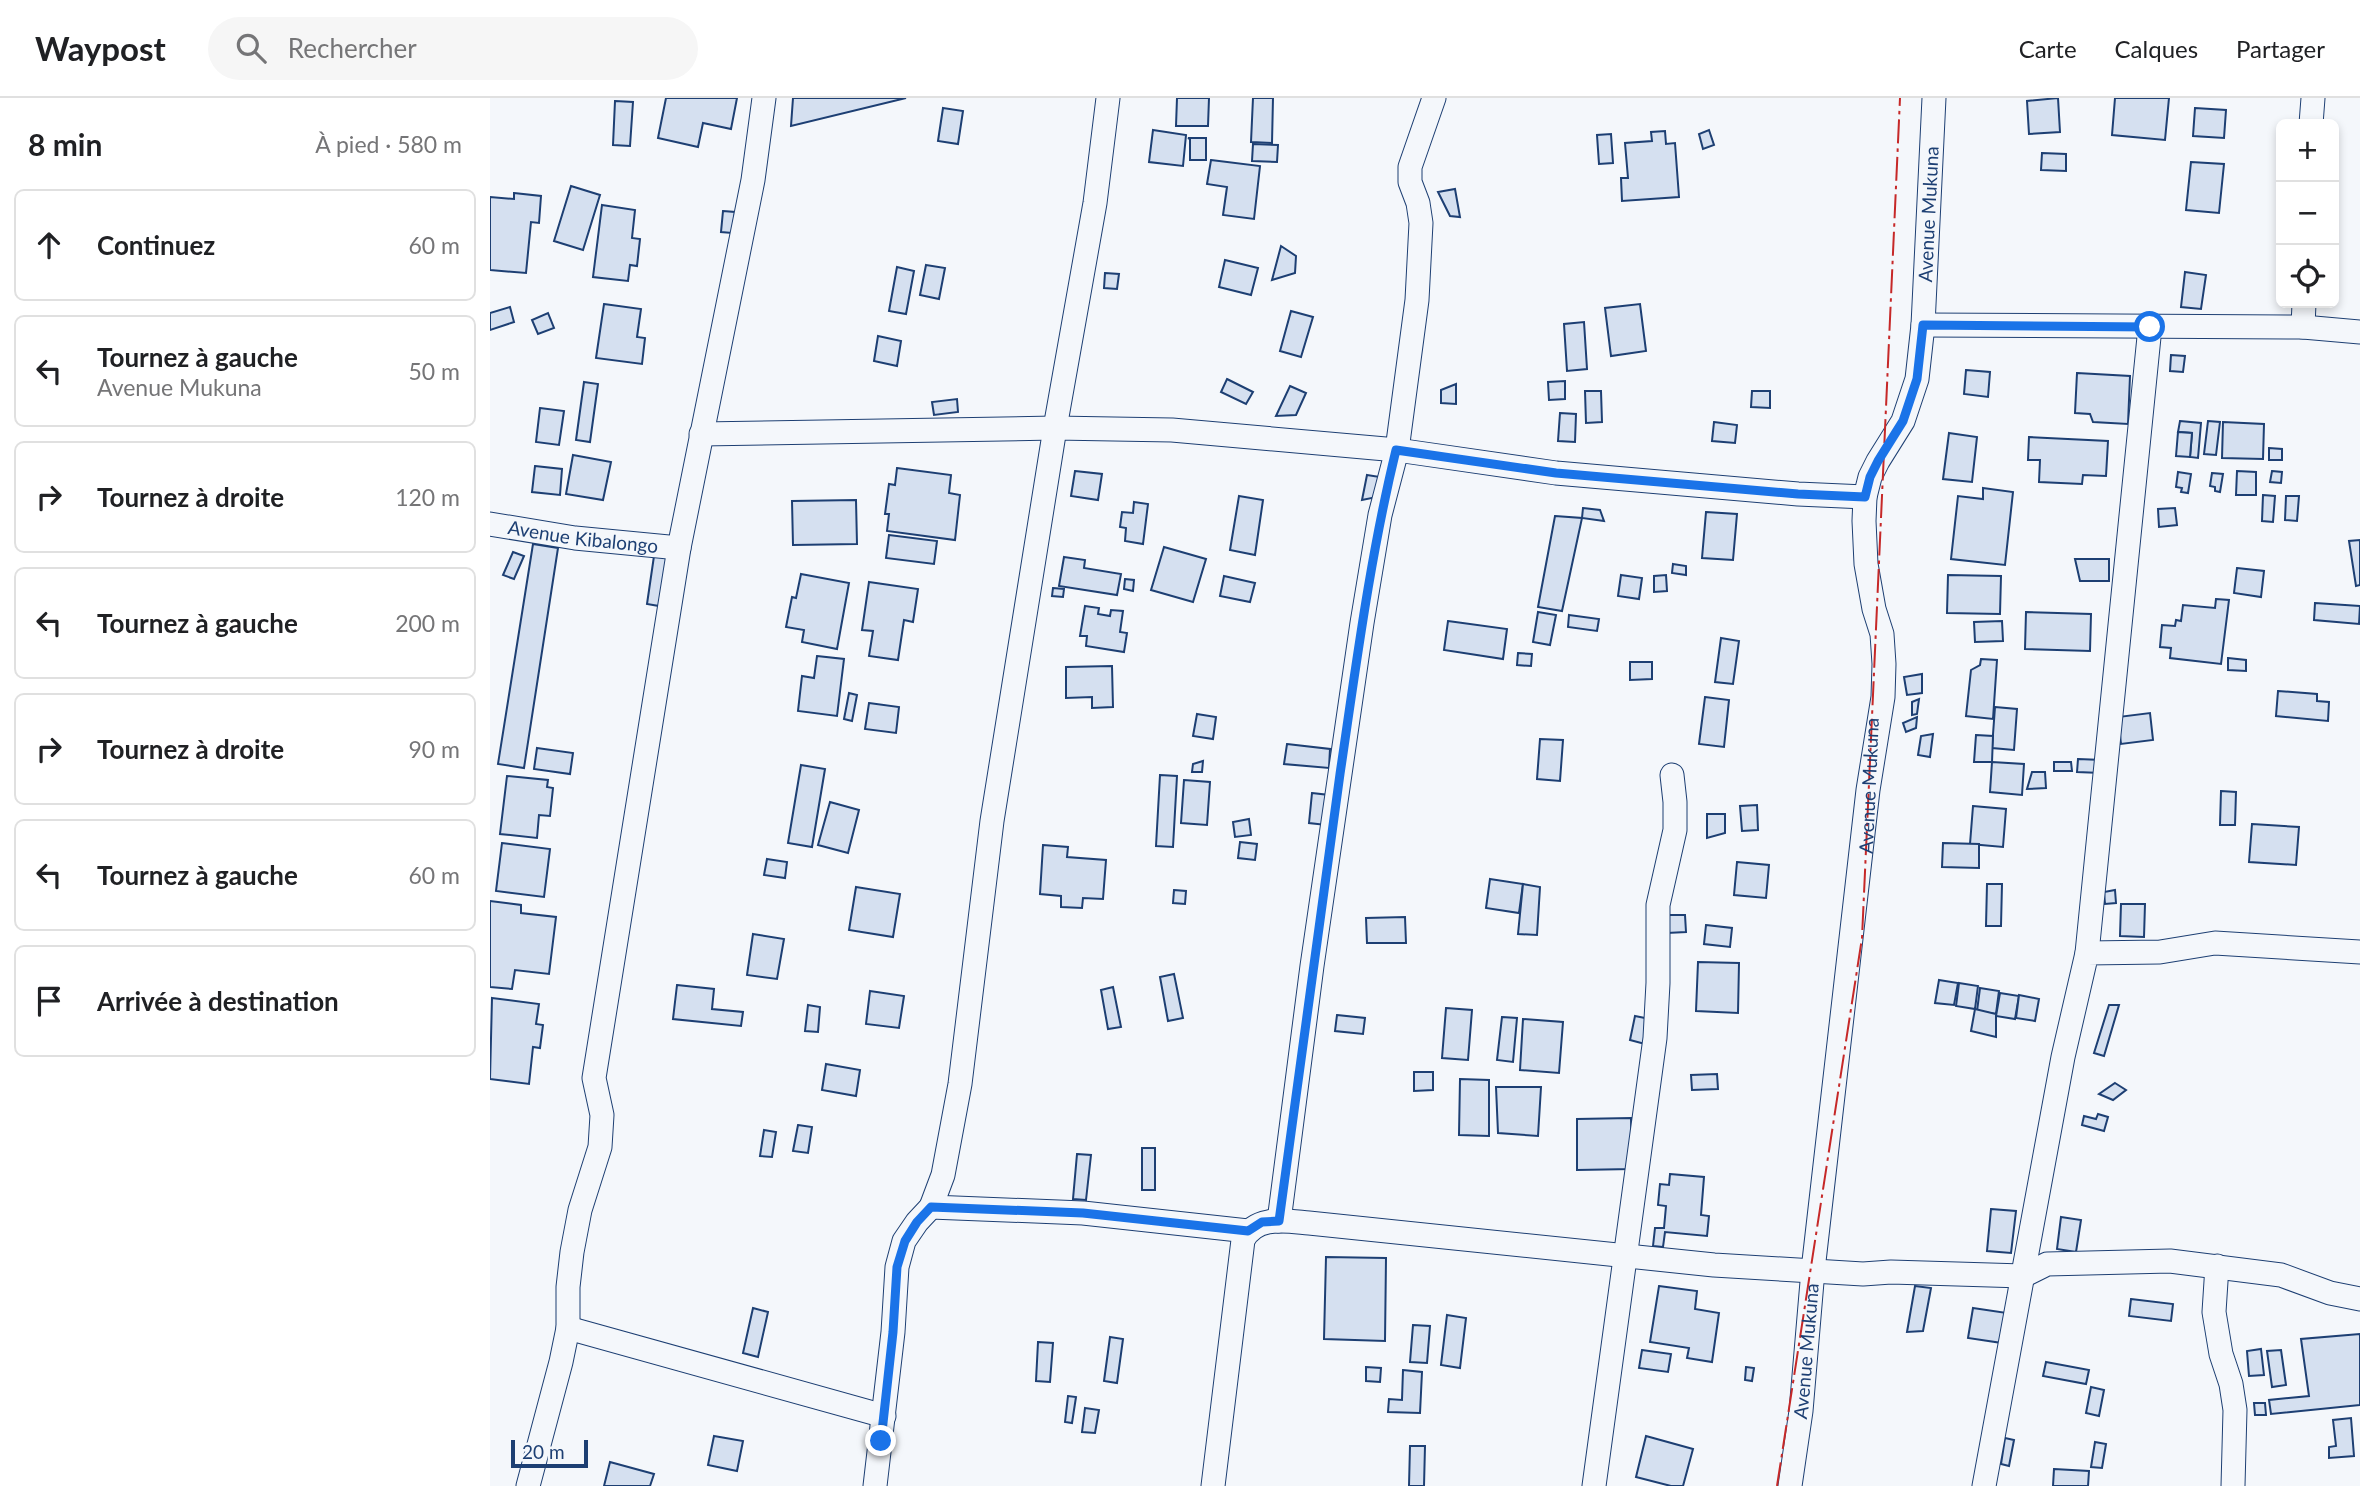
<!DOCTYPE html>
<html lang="fr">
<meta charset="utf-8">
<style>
:root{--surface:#fff;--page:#f6f6f6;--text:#202124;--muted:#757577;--line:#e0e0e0}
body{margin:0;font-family:Lato,sans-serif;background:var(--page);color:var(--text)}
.controls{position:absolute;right:21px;top:21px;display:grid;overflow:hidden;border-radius:10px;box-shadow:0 4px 10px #0003}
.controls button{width:63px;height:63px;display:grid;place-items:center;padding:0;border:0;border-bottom:2px solid var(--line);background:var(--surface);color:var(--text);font:35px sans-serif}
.scale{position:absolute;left:21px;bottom:18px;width:77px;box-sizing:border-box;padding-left:7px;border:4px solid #1d3f73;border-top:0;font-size:19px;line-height:24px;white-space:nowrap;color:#1d3f73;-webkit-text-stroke:5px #f4f7fb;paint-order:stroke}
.stop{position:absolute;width:21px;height:21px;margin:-16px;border:5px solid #1a73e8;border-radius:50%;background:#fff}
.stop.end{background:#1a73e8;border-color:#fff;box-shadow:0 2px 7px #0008}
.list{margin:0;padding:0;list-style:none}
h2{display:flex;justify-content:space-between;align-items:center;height:91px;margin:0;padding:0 28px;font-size:30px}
h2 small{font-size:23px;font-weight:400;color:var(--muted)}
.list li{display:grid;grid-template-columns:46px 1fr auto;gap:21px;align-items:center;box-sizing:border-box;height:112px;margin:0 14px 14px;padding:0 14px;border:2px solid var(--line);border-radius:10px}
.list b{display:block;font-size:26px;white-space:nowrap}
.list p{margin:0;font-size:23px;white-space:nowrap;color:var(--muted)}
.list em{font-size:23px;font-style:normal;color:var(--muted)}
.icon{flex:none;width:38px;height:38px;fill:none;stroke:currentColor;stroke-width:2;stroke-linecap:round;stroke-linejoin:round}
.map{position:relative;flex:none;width:1870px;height:1388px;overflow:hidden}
header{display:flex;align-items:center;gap:42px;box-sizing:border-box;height:98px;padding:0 35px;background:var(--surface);border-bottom:2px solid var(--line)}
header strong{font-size:33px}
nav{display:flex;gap:38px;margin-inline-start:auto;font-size:24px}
.search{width:490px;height:63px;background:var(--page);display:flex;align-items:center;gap:18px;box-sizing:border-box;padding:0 24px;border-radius:38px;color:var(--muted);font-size:26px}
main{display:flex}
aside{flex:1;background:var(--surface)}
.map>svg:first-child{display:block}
</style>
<header>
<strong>Waypost</strong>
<div class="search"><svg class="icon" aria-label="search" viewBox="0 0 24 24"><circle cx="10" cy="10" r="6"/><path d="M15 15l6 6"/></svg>Rechercher</div>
<nav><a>Carte</a><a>Calques</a><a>Partager</a></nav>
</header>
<main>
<aside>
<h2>8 min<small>À pied · 580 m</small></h2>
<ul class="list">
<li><svg class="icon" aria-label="ahead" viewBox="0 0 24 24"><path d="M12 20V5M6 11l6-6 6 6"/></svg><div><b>Continuez</b></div><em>60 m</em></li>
<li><svg class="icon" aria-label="left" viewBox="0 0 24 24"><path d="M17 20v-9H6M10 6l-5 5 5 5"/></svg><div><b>Tournez à gauche</b><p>Avenue Mukuna</p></div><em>50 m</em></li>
<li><svg class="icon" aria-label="right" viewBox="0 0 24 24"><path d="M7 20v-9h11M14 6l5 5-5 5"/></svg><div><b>Tournez à droite</b></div><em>120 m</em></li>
<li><svg class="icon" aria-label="left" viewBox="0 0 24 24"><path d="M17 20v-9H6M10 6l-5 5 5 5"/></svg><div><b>Tournez à gauche</b></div><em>200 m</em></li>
<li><svg class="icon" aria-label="right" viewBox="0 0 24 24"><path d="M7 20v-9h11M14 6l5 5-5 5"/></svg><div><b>Tournez à droite</b></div><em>90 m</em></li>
<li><svg class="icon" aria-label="left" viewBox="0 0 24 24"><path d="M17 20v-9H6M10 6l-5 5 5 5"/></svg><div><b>Tournez à gauche</b></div><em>60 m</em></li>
<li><svg class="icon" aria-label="arrive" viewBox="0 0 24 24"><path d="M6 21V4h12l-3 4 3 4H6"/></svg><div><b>Arrivée à destination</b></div></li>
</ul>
</aside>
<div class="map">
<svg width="1870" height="1388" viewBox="0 0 1870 1388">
<rect width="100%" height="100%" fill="#f4f7fb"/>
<!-- building -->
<g fill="#d5e0f0" stroke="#1d3f73" stroke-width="2">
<polygon points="176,0 247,0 241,31 213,25 208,49 168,40"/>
<polygon points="303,0 416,0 301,28"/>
<polygon points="687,0 719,0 718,28 686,28"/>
<polygon points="763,0 783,0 782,45 761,44"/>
<polygon points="1568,0 1570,34 1539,36 1537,3"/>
<polygon points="1625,0 1679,0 1675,42 1622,37"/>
<polygon points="125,3 143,4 140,48 123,47"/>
<polygon points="453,10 473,13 468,46 448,43"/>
<polygon points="1705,10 1736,12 1734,40 1703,38"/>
<polygon points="663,32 696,37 693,68 659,64"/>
<polygon points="1219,32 1224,47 1213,51 1209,36"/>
<polygon points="1175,33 1176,46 1185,45 1189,99 1132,103 1131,80 1138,80 1135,45 1162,43 1161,34"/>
<polygon points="1121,36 1123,65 1109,66 1107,37"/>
<polygon points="698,40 716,40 716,62 700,62 700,41"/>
<polygon points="763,46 788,47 787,64 762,63"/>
<polygon points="1552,55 1576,56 1576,73 1551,72"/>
<polygon points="721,62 770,68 764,121 733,117 737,89 717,86"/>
<polygon points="1701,64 1734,66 1729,115 1696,112"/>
<polygon points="81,88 110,97 93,152 64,143"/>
<polygon points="965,91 970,119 960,118 948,94"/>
<polygon points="24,95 51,98 49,125 41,124 36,175 0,172 0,99 24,101"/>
<polygon points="112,107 145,112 142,140 150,141 147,168 140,167 138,183 103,179"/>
<polygon points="233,113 245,114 242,135 231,134"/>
<polygon points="791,148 806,158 805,175 782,182"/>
<polygon points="735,162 768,170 761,197 729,189"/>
<polygon points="436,167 455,170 449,201 430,197"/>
<polygon points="407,169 424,173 416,216 399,213"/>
<polygon points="1695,174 1716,177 1711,211 1691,209"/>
<polygon points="615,175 629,176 627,191 614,190"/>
<polygon points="114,206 151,211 147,239 155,240 152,266 106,260"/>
<polygon points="1150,206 1156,253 1121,258 1115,210"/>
<polygon points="20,209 24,224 0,232 0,215"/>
<polygon points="801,213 823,219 811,259 790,253"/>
<polygon points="58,215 64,230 48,236 42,222"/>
<polygon points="1094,224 1097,271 1077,273 1074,226"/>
<polygon points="388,238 411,243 407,268 384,263"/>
<polygon points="1681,257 1695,258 1693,274 1680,273"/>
<polygon points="1476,272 1500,274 1498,299 1474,296"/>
<polygon points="1587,275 1640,278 1638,326 1603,324 1600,316 1585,315"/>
<polygon points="737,281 763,294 756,306 731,294"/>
<polygon points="1075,283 1075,301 1059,302 1058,284"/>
<polygon points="94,284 108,286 100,344 86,342"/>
<polygon points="966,286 966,306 951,305 951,292"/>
<polygon points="800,288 816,295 806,317 786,318"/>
<polygon points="1095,293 1111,293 1112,324 1096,325"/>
<polygon points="1262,293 1280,293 1280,310 1261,309"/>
<polygon points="467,301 468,314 444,317 442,304"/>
<polygon points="50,310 74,313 69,347 46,344"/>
<polygon points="1070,315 1086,316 1085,344 1068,343"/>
<polygon points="1690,323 1711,325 1708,360 1700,359 1702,335 1688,334"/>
<polygon points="1718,323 1730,324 1726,357 1714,356"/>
<polygon points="1224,324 1247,327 1245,345 1222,343"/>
<polygon points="1733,324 1774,326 1773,361 1732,360"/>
<polygon points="1688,334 1702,335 1700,359 1686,358"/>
<polygon points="1459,335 1487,339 1482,384 1453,381"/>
<polygon points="1539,339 1618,343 1616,378 1593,377 1592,386 1549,384 1550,362 1538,362"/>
<polygon points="1779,350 1792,351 1792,362 1779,362"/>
<polygon points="83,357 121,364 113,402 76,396"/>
<polygon points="45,368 72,371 70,397 42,394"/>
<polygon points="407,370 461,377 459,395 470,397 465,442 397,433 399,416 395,416 399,386 405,387"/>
<polygon points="585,373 612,376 608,402 581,398"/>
<polygon points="1747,373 1766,374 1766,397 1746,397"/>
<polygon points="1782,373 1792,374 1791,385 1780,384"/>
<polygon points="1688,374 1701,376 1698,395 1691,394 1692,390 1686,389"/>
<polygon points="1722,375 1733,376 1730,394 1725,393 1725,389 1720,388"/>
<polygon points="877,377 890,379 887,399 872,402"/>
<polygon points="1493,390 1523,394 1515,467 1461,461 1468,398 1493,401"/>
<polygon points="1773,397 1785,398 1783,424 1772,423"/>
<polygon points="749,398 773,402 765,457 740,452"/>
<polygon points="1796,398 1809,398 1807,423 1795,422"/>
<polygon points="366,402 367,446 303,447 302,403"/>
<polygon points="644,404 658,406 653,446 635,443 636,430 630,429 632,414 643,415"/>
<polygon points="1093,410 1110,412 1114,423 1092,420"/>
<polygon points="1685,410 1687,427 1669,429 1668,411"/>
<polygon points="1216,414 1247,416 1243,462 1212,460"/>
<polygon points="1065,418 1092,420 1072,513 1048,509"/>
<polygon points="399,437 447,443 444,466 396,460"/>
<polygon points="1870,442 1870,487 1866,488 1859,443"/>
<polygon points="43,446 68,450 34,670 8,666"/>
<polygon points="674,449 716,461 703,504 661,492"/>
<polygon points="23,454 34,458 24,481 13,477"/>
<polygon points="164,458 177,460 169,508 157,506"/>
<polygon points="574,459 595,462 594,470 631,476 627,497 569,488"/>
<polygon points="1585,461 1619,461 1619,483 1590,483"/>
<polygon points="1183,466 1196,468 1196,477 1182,475"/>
<polygon points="1747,470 1774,473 1771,499 1744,495"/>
<polygon points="311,476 359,485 347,551 312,544 314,532 296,529 302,499 306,500"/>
<polygon points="1131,477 1152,480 1149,501 1128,498"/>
<polygon points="1176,477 1177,493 1164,494 1164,478"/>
<polygon points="1458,477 1511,478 1510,516 1457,515"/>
<polygon points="734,478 765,485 760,504 730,498"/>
<polygon points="635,481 644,482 643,493 634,491"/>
<polygon points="379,484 428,491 423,524 414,522 408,562 379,558 383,533 372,532"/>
<polygon points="563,490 574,491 573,499 562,498"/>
<polygon points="1726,501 1739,502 1731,566 1680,560 1681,550 1670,549 1672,527 1685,528 1686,522 1691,523 1693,507 1725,510"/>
<polygon points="1825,505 1870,508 1869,526 1824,522"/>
<polygon points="595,508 609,510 608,516 620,518 621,512 633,513 630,534 637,535 634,554 596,548 597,538 590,538"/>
<polygon points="1048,514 1066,517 1060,547 1043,544"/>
<polygon points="1536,514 1601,516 1600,553 1535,551"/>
<polygon points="1079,517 1109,521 1107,533 1078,529"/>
<polygon points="958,523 1017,531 1013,561 954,552"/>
<polygon points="1512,523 1513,543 1485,544 1484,524"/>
<polygon points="1231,540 1249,543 1243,586 1225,584"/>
<polygon points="1028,555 1042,556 1041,568 1027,567"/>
<polygon points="327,558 354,561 347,618 308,613 312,578 324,580"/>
<polygon points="1738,560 1756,562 1756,573 1738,572"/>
<polygon points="1491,561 1507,562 1503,621 1476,618 1481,572 1490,567"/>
<polygon points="1140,564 1162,564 1162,581 1140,582"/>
<polygon points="622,568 623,609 602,610 602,599 576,600 576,569"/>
<polygon points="1432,576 1432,595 1417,597 1414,579"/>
<polygon points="1788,593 1827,596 1827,603 1839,604 1838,623 1786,618"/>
<polygon points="359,595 367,597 362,623 354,621"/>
<polygon points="1215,599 1239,602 1234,649 1209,646"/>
<polygon points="1429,601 1427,616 1422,617 1422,604"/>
<polygon points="379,605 409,609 406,635 375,631"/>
<polygon points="1505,609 1527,611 1524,652 1502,650"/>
<polygon points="1660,615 1663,642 1631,646 1628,619"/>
<polygon points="707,616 726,619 723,641 703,638"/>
<polygon points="1427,619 1426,630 1416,634 1413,625"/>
<polygon points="1443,636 1440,659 1428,657 1431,638"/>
<polygon points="1486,637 1503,638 1502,664 1484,664"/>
<polygon points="1050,641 1073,642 1070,683 1047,681"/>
<polygon points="797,646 840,651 839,670 794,666"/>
<polygon points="47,650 83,655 80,676 44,671"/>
<polygon points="1588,661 1612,662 1611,675 1587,674"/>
<polygon points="713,663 712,674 702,674 703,666"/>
<polygon points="1502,664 1534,666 1532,697 1500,694"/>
<polygon points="1564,664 1581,664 1582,673 1564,673"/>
<polygon points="311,667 335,671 322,749 298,745"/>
<polygon points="1542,674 1555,674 1556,690 1537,691"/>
<polygon points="670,677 687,678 683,749 666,748"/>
<polygon points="17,678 58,682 57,689 63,690 60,718 49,717 47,740 10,736"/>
<polygon points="694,682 720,684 717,727 691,725"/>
<polygon points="1731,693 1746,694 1745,727 1730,727"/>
<polygon points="822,695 839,697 836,727 819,725"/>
<polygon points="340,704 369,712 358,755 328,747"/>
<polygon points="1267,707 1268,732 1252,733 1250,708"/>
<polygon points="1483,708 1516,711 1513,749 1480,746"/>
<polygon points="1217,716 1235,716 1235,735 1217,740"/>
<polygon points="759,721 761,737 745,739 743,724"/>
<polygon points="1762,726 1809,729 1806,767 1759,764"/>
<polygon points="750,744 767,746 765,762 748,760"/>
<polygon points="12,745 60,751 54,799 6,793"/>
<polygon points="1453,745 1489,746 1489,770 1452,769"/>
<polygon points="553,747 578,749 577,759 616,762 613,801 593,800 592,810 571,809 571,798 550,796"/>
<polygon points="277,761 297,764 295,780 274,777"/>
<polygon points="1247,764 1279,767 1276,800 1244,797"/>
<polygon points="1000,781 1033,786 1029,815 996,810"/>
<polygon points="1033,786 1050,789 1047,837 1028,836"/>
<polygon points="1497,786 1512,786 1511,828 1496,828"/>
<polygon points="366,789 410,796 403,839 359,832"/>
<polygon points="684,792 696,793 695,806 683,805"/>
<polygon points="1625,792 1626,805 1615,806 1614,794"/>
<polygon points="0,803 31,807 31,815 66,819 59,876 25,872 22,891 0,889"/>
<polygon points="1631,806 1655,806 1654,839 1630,838"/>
<polygon points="1176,817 1195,817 1196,834 1177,835"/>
<polygon points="915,819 916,845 877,845 876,820"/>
<polygon points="1216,827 1242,830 1240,849 1214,846"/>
<polygon points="263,836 294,841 287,881 257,877"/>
<polygon points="1208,864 1249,865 1248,915 1206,913"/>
<polygon points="684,876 693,920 678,923 670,879"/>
<polygon points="1449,882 1468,885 1464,907 1445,905"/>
<polygon points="1469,885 1488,888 1485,911 1466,908"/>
<polygon points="187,887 224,891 222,911 253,914 251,928 183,921"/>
<polygon points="623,889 631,929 618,931 611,892"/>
<polygon points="1490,890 1509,893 1506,916 1487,913"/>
<polygon points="380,893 414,898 409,930 376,926"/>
<polygon points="1510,895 1529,898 1525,921 1506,918"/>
<polygon points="1529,897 1549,901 1545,923 1526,920"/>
<polygon points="2,900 49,906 46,926 53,927 50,950 43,949 39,986 0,981"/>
<polygon points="318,907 330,909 328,934 315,933"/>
<polygon points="1619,907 1629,907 1614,958 1604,955"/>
<polygon points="956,910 982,912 978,962 952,960"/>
<polygon points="1485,911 1506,916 1506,939 1481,933"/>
<polygon points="847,917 875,920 873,936 845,933"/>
<polygon points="1145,918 1160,921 1155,946 1140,942"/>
<polygon points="1012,919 1027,920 1023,964 1007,962"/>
<polygon points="1033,921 1073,924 1069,975 1030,972"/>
<polygon points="336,966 370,972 366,998 332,992"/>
<polygon points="924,974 943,974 943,992 924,993"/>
<polygon points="1227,976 1228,991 1202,992 1201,977"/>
<polygon points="970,981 999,982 999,1038 969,1037"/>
<polygon points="1625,985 1636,992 1623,1002 1609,996"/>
<polygon points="1006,989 1051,989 1048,1038 1008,1035"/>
<polygon points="1608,1016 1618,1019 1614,1033 1592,1027 1594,1018 1606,1021"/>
<polygon points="1141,1020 1142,1071 1087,1072 1087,1021"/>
<polygon points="308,1027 322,1029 318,1055 303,1053"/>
<polygon points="274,1032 286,1034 282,1059 270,1058"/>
<rect x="652" y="1050" width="13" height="42"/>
<polygon points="587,1056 601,1057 596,1102 583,1101"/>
<polygon points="1180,1076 1214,1079 1211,1117 1219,1118 1217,1138 1175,1134 1173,1149 1163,1148 1165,1130 1174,1130 1176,1108 1168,1107 1170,1086 1179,1087"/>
<polygon points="1501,1111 1526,1113 1521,1155 1497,1153"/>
<polygon points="1571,1119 1591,1122 1586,1154 1567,1151"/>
<polygon points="836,1159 896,1160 895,1243 834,1241"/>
<polygon points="1169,1188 1207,1193 1205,1211 1229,1215 1222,1264 1197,1260 1199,1250 1160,1244"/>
<polygon points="1425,1188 1441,1190 1433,1233 1417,1234"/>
<polygon points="1641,1201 1683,1206 1681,1223 1639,1218"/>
<polygon points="263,1210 278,1214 268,1259 253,1255"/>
<polygon points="1483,1210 1517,1215 1512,1245 1478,1240"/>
<polygon points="957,1217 976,1220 970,1270 951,1267"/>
<polygon points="923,1227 940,1228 937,1265 920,1264"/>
<polygon points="1870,1236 1870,1307 1781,1316 1779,1302 1819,1298 1811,1241"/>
<polygon points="620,1239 633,1241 627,1285 614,1283"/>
<polygon points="548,1244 563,1245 560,1284 546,1283"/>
<polygon points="1771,1251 1774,1277 1759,1278 1757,1253"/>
<polygon points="1152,1252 1181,1256 1178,1274 1149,1270"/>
<polygon points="1791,1252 1796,1287 1782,1289 1777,1253"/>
<polygon points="1556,1264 1599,1272 1596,1286 1553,1278"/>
<polygon points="876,1269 891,1270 890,1284 876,1283"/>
<polygon points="1256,1269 1264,1270 1262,1283 1255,1282"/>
<polygon points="913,1272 932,1274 930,1315 898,1314 899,1301 912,1302"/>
<polygon points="1601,1289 1614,1292 1609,1318 1596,1315"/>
<polygon points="578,1298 586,1299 582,1325 575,1324"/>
<polygon points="1764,1305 1775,1305 1776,1317 1765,1317"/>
<polygon points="595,1310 609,1312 605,1335 592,1334"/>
<polygon points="1861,1320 1864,1358 1839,1360 1839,1349 1846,1348 1843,1322"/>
<polygon points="224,1338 253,1343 247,1373 218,1367"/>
<polygon points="1156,1338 1203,1351 1193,1388 1181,1388 1146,1379"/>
<polygon points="1515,1340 1524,1342 1519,1368 1511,1366"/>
<polygon points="1605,1344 1616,1346 1612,1370 1601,1369"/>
<polygon points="920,1348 935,1348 934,1388 919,1388"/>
<polygon points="120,1364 164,1376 160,1388 114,1388"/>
<polygon points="1564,1371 1599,1373 1598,1388 1563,1388"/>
</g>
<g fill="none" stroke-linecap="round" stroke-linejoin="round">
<!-- minor casing -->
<g stroke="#1d3f73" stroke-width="25">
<g id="minor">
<polyline points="1821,26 1823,0"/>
<polyline points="1433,227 1813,229 1870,234"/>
<polyline points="1813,229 1814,205"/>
<polyline points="211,336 565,330 682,332 907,352 1066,375 1308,396 1375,399"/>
<path id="s1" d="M 0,426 L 85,440 L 189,450"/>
<polyline points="1597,855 1660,229"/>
<polyline points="441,1109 593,1115 758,1133"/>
<polyline points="789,1123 822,868 872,525 890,417 907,352 927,202 931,125 928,105 920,84 920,69 944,0"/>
<polyline points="1727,1168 1724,1214 1731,1256 1741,1286 1745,1312 1743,1388"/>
<polyline points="78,1230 394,1318"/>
<polyline points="38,1388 71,1264 78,1230 78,1189 82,1154 90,1112 110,1049 112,1017 104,980 189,450 263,82 274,0"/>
<polyline points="385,1388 403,1234 407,1169 414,1143 427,1124 441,1109 453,1077 470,986 502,723 565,330 605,105 618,0"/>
<path d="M 723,1388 L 753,1142 C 766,1117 795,1123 819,1125 L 1224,1167 L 1373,1176 L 1401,1174 L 1533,1178 L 1557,1166 L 1680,1163 L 1791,1177 L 1840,1195 L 1870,1201"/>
<polyline points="1104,1388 1165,940 1168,885 1168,807 1185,732 1185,704 1182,677"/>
<path id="s2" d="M 1300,1388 L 1311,1313 L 1323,1172 L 1378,692 L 1393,599 L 1394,566 L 1392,536 L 1384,511 L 1376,466 L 1374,423 L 1375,399 L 1380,379 L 1388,363 L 1413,323 L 1427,281 L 1433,227 L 1444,0"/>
<polyline points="1494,1388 1573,959 1597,855 1670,854 1725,845 1870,854"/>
</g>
</g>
<!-- minor -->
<use href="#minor" stroke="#f4f7fb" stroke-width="23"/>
<!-- power -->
<path stroke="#c62828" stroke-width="2" stroke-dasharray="24 5 3.5 5" stroke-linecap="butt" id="s3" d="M 1287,1388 L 1372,840 L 1410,0"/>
</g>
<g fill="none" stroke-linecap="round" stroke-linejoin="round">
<!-- route -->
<path stroke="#1a73e8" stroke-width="9" d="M 391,1343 L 403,1234 L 407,1169 L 415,1143 L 427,1124 L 441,1109 L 593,1115 L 758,1133 L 772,1124 L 789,1123 C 808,974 829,825 850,676 C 866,568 880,459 906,352 L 1066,375 L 1308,396 L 1375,399 L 1380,379 L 1388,363 L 1413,323 L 1427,281 L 1433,227 L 1660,229"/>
</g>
<g text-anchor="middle" stroke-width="5" stroke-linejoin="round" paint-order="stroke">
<!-- street labels -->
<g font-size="19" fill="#1d3f73" stroke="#f4f7fb">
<text dy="7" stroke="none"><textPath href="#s2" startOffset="1292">Avenue Mukuna</textPath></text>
<text dy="7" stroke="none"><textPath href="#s1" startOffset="94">Avenue Kibalongo</textPath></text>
<text dy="7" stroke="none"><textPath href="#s3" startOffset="707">Avenue Mukuna</textPath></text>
<text dy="7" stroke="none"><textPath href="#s2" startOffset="136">Avenue Mukuna</textPath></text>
</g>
</g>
</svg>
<div class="controls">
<button>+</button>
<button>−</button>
<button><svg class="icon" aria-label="locate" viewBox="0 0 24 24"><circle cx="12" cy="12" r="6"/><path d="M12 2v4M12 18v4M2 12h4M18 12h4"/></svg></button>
</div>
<div class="scale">20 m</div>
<div class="stop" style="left:1660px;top:229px"></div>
<div class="stop end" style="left:391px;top:1343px"></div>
</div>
</main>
